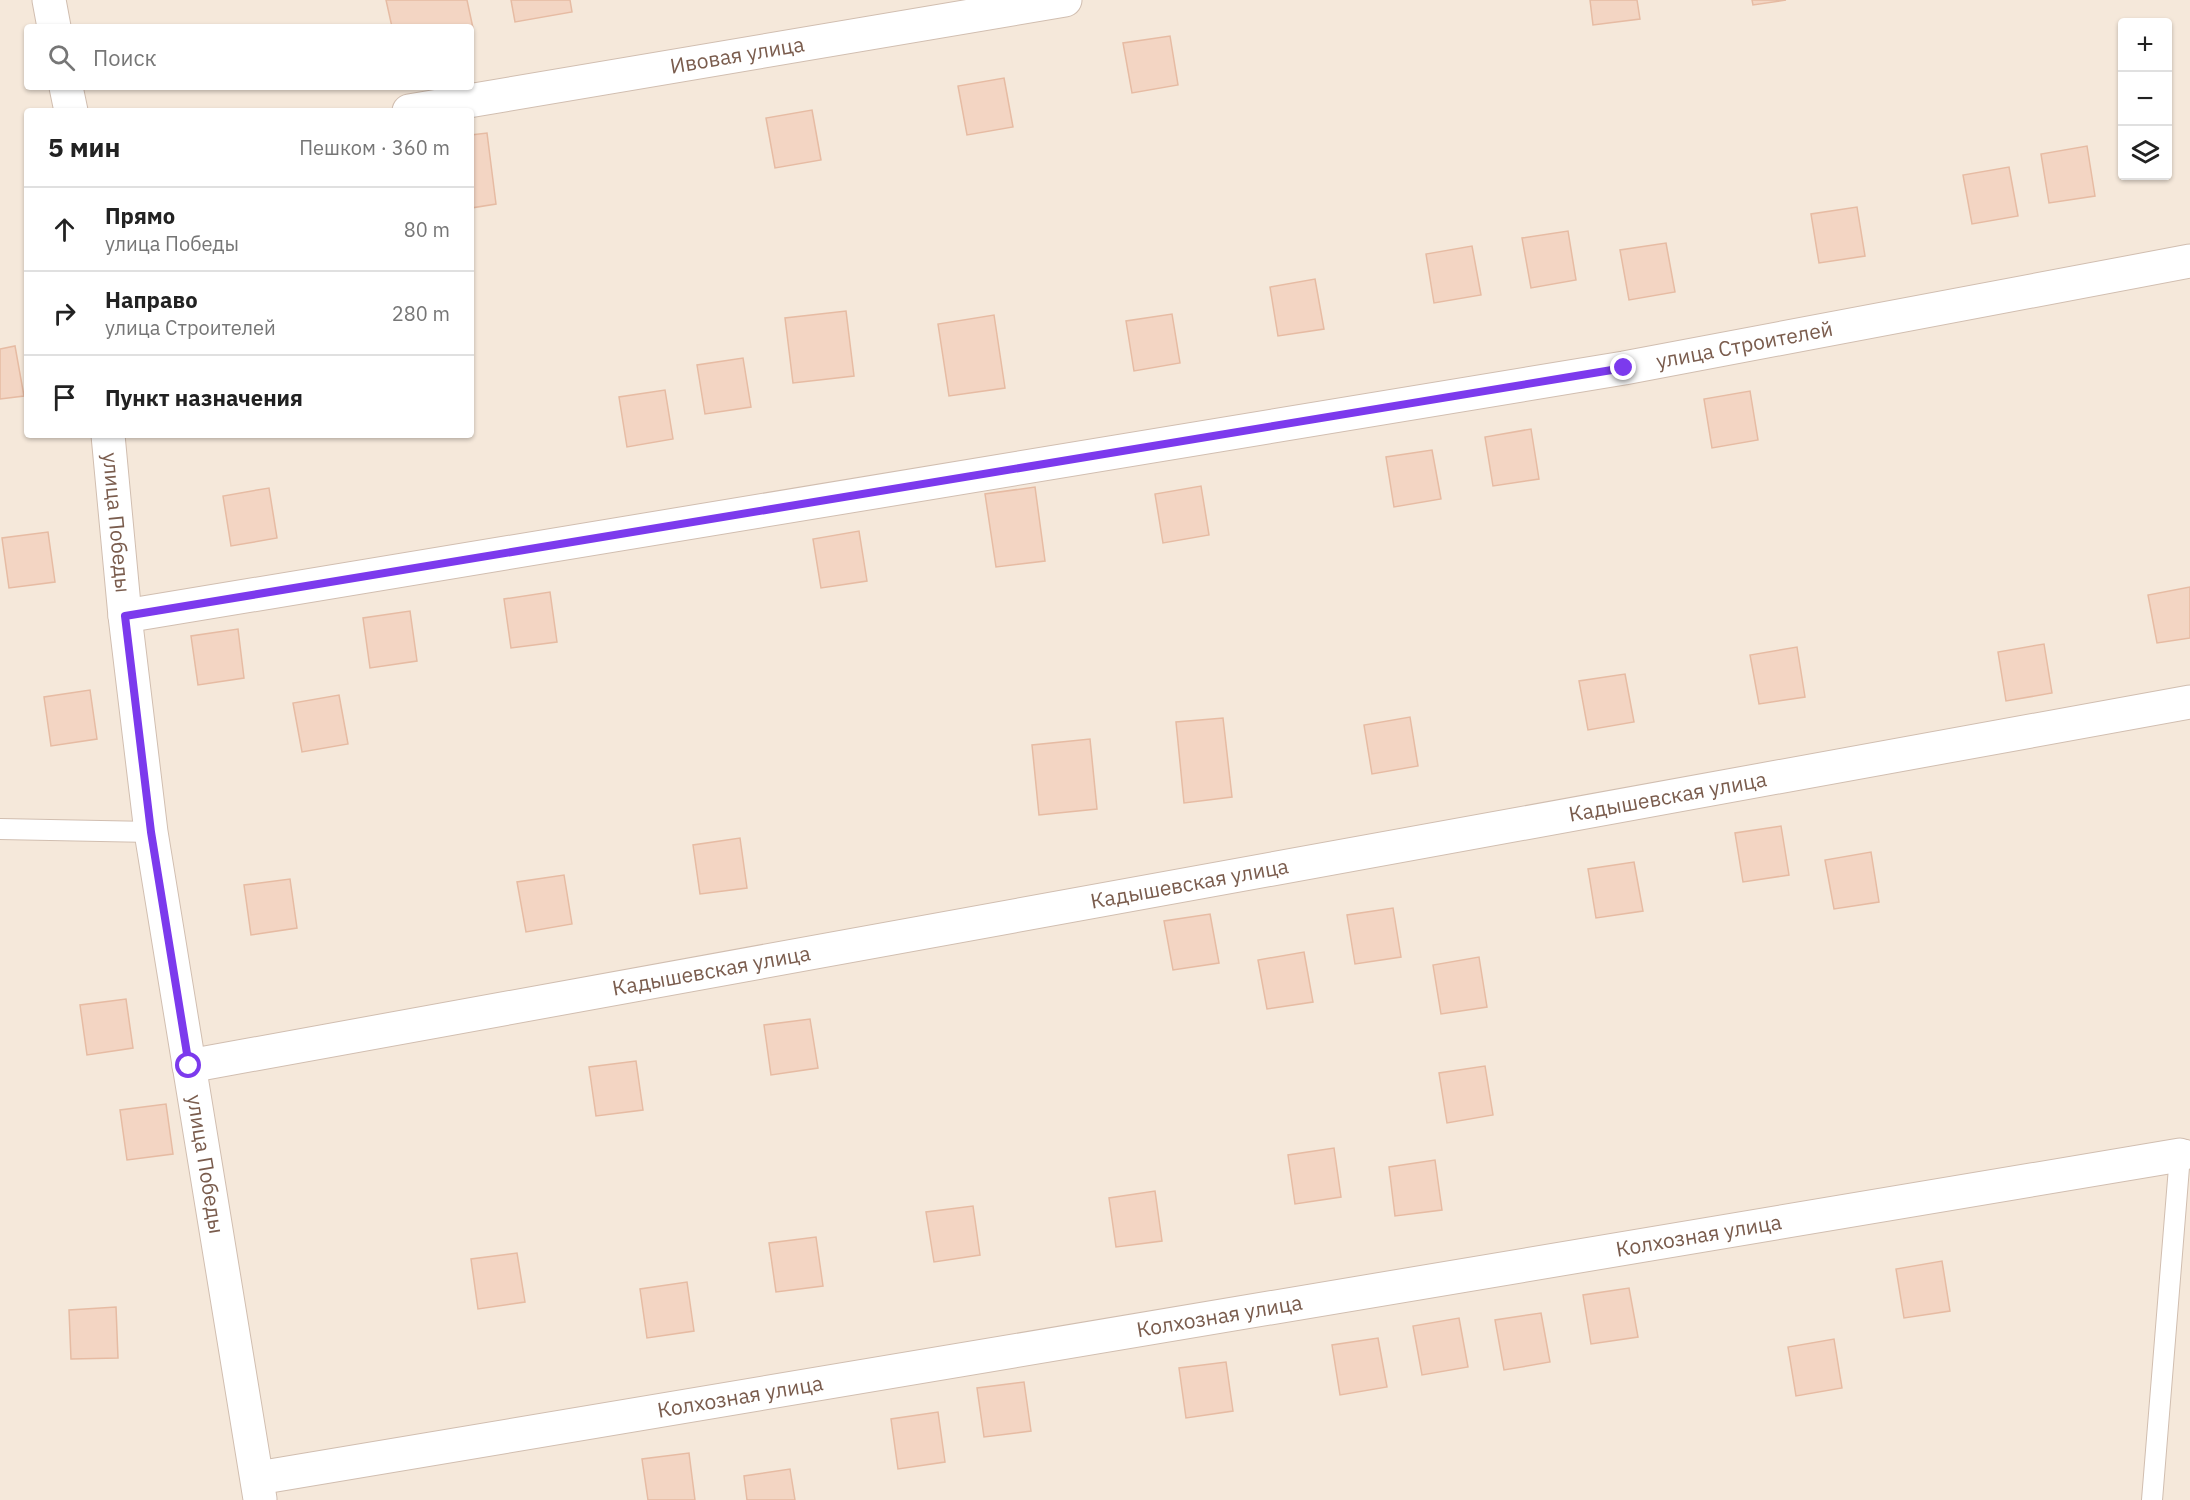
<!DOCTYPE html>
<html lang="ru">
<meta charset="utf-8">
<style>
:root{--surface:#fff;--page:#f6f6f6;--text:#222;--muted:#767676;--line:#e0e0e0}
body{margin:0;font-family:"IBM Plex Sans",sans-serif;background:var(--page);color:var(--text)}
.controls{position:absolute;right:18px;top:18px;display:grid;overflow:hidden;border-radius:6px;box-shadow:0 2px 4px #0004}
.controls button{width:54px;height:54px;display:grid;place-items:center;padding:0;border:0;border-bottom:2px solid var(--line);background:var(--surface);color:var(--text);font:30px sans-serif}
.stop{position:absolute;width:18px;height:18px;margin:-14px;border:4px solid #7c3aed;border-radius:50%;background:#fff}
.stop.end{background:#7c3aed;border-color:#fff;box-shadow:0 2px 6px #0008}
.list{margin:0;padding:0;list-style:none}
h2{display:flex;justify-content:space-between;align-items:center;height:78px;margin:0;padding:0 24px;font-size:26px}
h2 small{font-size:20px;font-weight:400;color:var(--muted)}
.list li{display:grid;grid-template-columns:39px 1fr auto;gap:18px;align-items:center;box-sizing:border-box;height:84px;padding:0 24px;border-top:2px solid var(--line)}
.list b{display:block;font-size:22px;white-space:nowrap}
.list p{margin:0;font-size:20px;white-space:nowrap;color:var(--muted)}
.list em{font-size:20px;font-style:normal;color:var(--muted)}
.icon{flex:none;width:33px;height:33px;fill:none;stroke:currentColor;stroke-width:2;stroke-linecap:round;stroke-linejoin:round}
.map{position:relative;flex:none;width:2190px;height:1500px;overflow:hidden}
.search{position:absolute;background:var(--surface);box-shadow:0 2px 4px #0004;left:24px;top:24px;width:450px;height:66px;display:flex;align-items:center;gap:15px;box-sizing:border-box;padding:0 21px;border-radius:6px;color:var(--muted);font-size:22px}
.panel{position:absolute;background:var(--surface);box-shadow:0 2px 4px #0004;left:24px;top:108px;width:450px;height:330px;border-radius:6px}
.map>svg:first-child{display:block}
</style>
<div class="map">
<svg width="2190" height="1500" viewBox="0 0 2190 1500">
<rect width="100%" height="100%" fill="#fdf6ec"/>
<!-- residential -->
<path fill="#f5e8da" fill-rule="evenodd" d="M 0,0 L 2190,0 L 2190,1500 L 0,1500 ZM 2122,22 L 2168,22 L 2168,176 L 2122,176 ZM 27,27 L 471,27 L 471,87 L 27,87 ZM 27,111 L 471,111 L 471,435 L 27,435 Z"/>
<!-- building -->
<g fill="#f3d5c3" stroke="#e6bba3" stroke-width="1.5">
<polygon points="386,0 467,0 473,28 392,27"/>
<polygon points="511,0 570,0 572,12 515,22"/>
<polygon points="1590,0 1637,0 1640,19 1593,25"/>
<polygon points="1752,0 1786,0 1753,5"/>
<polygon points="1170,36 1178,85 1132,93 1123,43"/>
<polygon points="1004,78 1013,127 967,135 958,86"/>
<polygon points="812,110 821,160 775,168 766,118"/>
<polygon points="487,133 496,204 471,208 471,135"/>
<polygon points="2087,146 2095,196 2049,203 2041,154"/>
<polygon points="2009,167 2018,216 1972,224 1963,175"/>
<polygon points="1857,207 1865,256 1819,263 1811,214"/>
<polygon points="1568,231 1576,280 1531,288 1522,238"/>
<polygon points="1666,243 1675,292 1629,300 1620,250"/>
<polygon points="1472,246 1481,295 1434,303 1426,254"/>
<polygon points="1315,279 1324,329 1278,336 1270,287"/>
<polygon points="846,311 854,376 793,383 785,318"/>
<polygon points="1172,314 1180,363 1134,371 1126,321"/>
<polygon points="994,315 1005,388 949,396 938,324"/>
<polygon points="15,346 24,396 0,399 0,349"/>
<polygon points="743,358 751,407 705,414 697,365"/>
<polygon points="665,390 673,439 627,447 619,397"/>
<polygon points="1750,391 1758,440 1712,448 1704,399"/>
<polygon points="1531,429 1539,479 1493,486 1485,437"/>
<polygon points="1432,450 1441,499 1394,507 1386,457"/>
<polygon points="1201,486 1209,535 1163,543 1155,494"/>
<polygon points="1035,487 1045,561 996,567 985,494"/>
<polygon points="269,488 277,538 231,546 223,496"/>
<polygon points="859,531 867,581 821,588 813,539"/>
<polygon points="48,532 55,582 9,588 2,538"/>
<polygon points="2190,587 2190,638 2157,643 2148,595"/>
<polygon points="550,592 557,642 511,648 504,599"/>
<polygon points="410,611 417,661 370,668 363,618"/>
<polygon points="238,629 244,678 198,685 191,636"/>
<polygon points="2044,644 2052,693 2006,701 1998,652"/>
<polygon points="1797,647 1805,697 1759,704 1750,655"/>
<polygon points="1625,674 1634,722 1588,730 1579,681"/>
<polygon points="90,690 97,739 51,746 44,697"/>
<polygon points="339,695 348,744 302,752 293,703"/>
<polygon points="1410,717 1418,766 1372,774 1364,725"/>
<polygon points="1223,718 1232,797 1184,803 1176,722"/>
<polygon points="1090,739 1097,809 1039,815 1032,745"/>
<polygon points="1781,826 1789,875 1743,882 1735,833"/>
<polygon points="740,838 747,888 700,894 693,845"/>
<polygon points="1871,852 1879,902 1834,909 1825,860"/>
<polygon points="1634,862 1643,911 1596,918 1588,869"/>
<polygon points="564,875 572,924 526,932 517,882"/>
<polygon points="290,879 297,928 251,935 244,885"/>
<polygon points="1393,908 1401,957 1355,964 1347,915"/>
<polygon points="1210,914 1219,963 1173,970 1164,921"/>
<polygon points="1304,952 1313,1002 1267,1009 1258,960"/>
<polygon points="1479,957 1487,1007 1441,1014 1433,965"/>
<polygon points="126,999 133,1048 87,1055 80,1005"/>
<polygon points="810,1019 818,1068 771,1075 764,1025"/>
<polygon points="636,1061 643,1110 596,1116 589,1067"/>
<polygon points="1485,1066 1493,1115 1447,1123 1439,1073"/>
<polygon points="166,1104 173,1154 127,1160 120,1110"/>
<polygon points="1334,1148 1341,1197 1295,1204 1288,1155"/>
<polygon points="1435,1160 1442,1210 1395,1216 1389,1167"/>
<polygon points="1155,1191 1162,1241 1116,1247 1109,1198"/>
<polygon points="973,1206 980,1255 934,1262 926,1212"/>
<polygon points="816,1237 823,1286 776,1292 769,1243"/>
<polygon points="517,1253 525,1302 478,1309 471,1259"/>
<polygon points="1942,1261 1950,1311 1904,1318 1896,1269"/>
<polygon points="687,1282 694,1331 647,1338 640,1289"/>
<polygon points="1629,1288 1638,1337 1591,1344 1583,1295"/>
<polygon points="116,1307 118,1358 71,1359 69,1310"/>
<polygon points="1541,1313 1550,1362 1504,1370 1495,1320"/>
<polygon points="1459,1318 1468,1367 1422,1375 1413,1326"/>
<polygon points="1378,1338 1387,1387 1340,1395 1332,1345"/>
<polygon points="1834,1339 1842,1388 1796,1396 1788,1347"/>
<polygon points="1226,1362 1233,1411 1186,1418 1179,1368"/>
<polygon points="1024,1382 1031,1431 984,1437 977,1388"/>
<polygon points="938,1412 945,1462 898,1469 891,1419"/>
<polygon points="689,1453 695,1500 648,1500 642,1459"/>
<polygon points="790,1469 795,1500 747,1500 744,1476"/>
</g>
<g fill="none" stroke-linecap="round" stroke-linejoin="round">
<!-- lane casing -->
<g stroke="#d1beb0" stroke-width="22">
<g id="lane">
<polyline points="0,829 151,832"/>
<polyline points="2152,1500 2180,1155 2186,1150"/>
</g>
</g>
<!-- street casing -->
<g stroke="#d1beb0" stroke-width="35">
<g id="street">
<polyline points="49,0 54,27"/>
<polyline points="66,87 71,111"/>
<path id="s1" d="M 409,111 L 1065,0"/>
<path id="s2" d="M 108,435 L 125,616 L 151,832 L 260,1499"/>
<path id="s3" d="M 125,616 L 1624,368 L 2190,261"/>
<path id="s4" d="M 189,1066 L 2190,702"/>
<path id="s5" d="M 258,1478 L 2180,1155"/>
</g>
</g>
<!-- lane -->
<use href="#lane" stroke="#fff" stroke-width="20"/>
<!-- street -->
<use href="#street" stroke="#fff" stroke-width="33"/>
</g>
<g fill="none" stroke-linecap="round" stroke-linejoin="round">
<!-- route -->
<polyline stroke="#7c3aed" stroke-width="8" points="189,1066 151,832 125,616 1624,368"/>
</g>
<g text-anchor="middle" stroke-width="5" stroke-linejoin="round" paint-order="stroke">
<!-- street labels -->
<g font-size="21" fill="#7a5c4d" stroke="#fffaf3">
<text dy="7" stroke="none"><textPath href="#s1" startOffset="333">Ивовая улица</textPath></text>
<text dy="7" stroke="none"><textPath href="#s3" startOffset="1642">улица Строителей</textPath></text>
<text dy="7" stroke="none"><textPath href="#s2" startOffset="88">улица Победы</textPath></text>
<text dy="7" stroke="none"><textPath href="#s4" startOffset="1503">Кадышевская улица</textPath></text>
<text dy="7" stroke="none"><textPath href="#s4" startOffset="1017">Кадышевская улица</textPath></text>
<text dy="7" stroke="none"><textPath href="#s4" startOffset="531">Кадышевская улица</textPath></text>
<text dy="7" stroke="none"><textPath href="#s2" startOffset="736">улица Победы</textPath></text>
<text dy="7" stroke="none"><textPath href="#s5" startOffset="1461">Колхозная улица</textPath></text>
<text dy="7" stroke="none"><textPath href="#s5" startOffset="975">Колхозная улица</textPath></text>
<text dy="7" stroke="none"><textPath href="#s5" startOffset="489">Колхозная улица</textPath></text>
</g>
</g>
</svg>
<div class="controls">
<button>+</button>
<button>−</button>
<button><svg class="icon" aria-label="layers" viewBox="0 0 24 24"><path d="M12 4l9 5-9 5-9-5zM3 14l9 5 9-5"/></svg></button>
</div>
<div class="stop" style="left:189px;top:1066px"></div>
<div class="stop end" style="left:1624px;top:368px"></div>
<div class="search"><svg class="icon" aria-label="search" viewBox="0 0 24 24"><circle cx="10" cy="10" r="6"/><path d="M15 15l6 6"/></svg>Поиск</div>
<section class="panel">
<h2>5 мин<small>Пешком · 360 m</small></h2>
<ul class="list">
<li><svg class="icon" aria-label="ahead" viewBox="0 0 24 24"><path d="M12 20V5M6 11l6-6 6 6"/></svg><div><b>Прямо</b><p>улица Победы</p></div><em>80 m</em></li>
<li><svg class="icon" aria-label="right" viewBox="0 0 24 24"><path d="M7 20v-9h11M14 6l5 5-5 5"/></svg><div><b>Направо</b><p>улица Строителей</p></div><em>280 m</em></li>
<li><svg class="icon" aria-label="arrive" viewBox="0 0 24 24"><path d="M6 21V4h12l-3 4 3 4H6"/></svg><div><b>Пункт назначения</b></div></li>
</ul>
</section>
</div>
